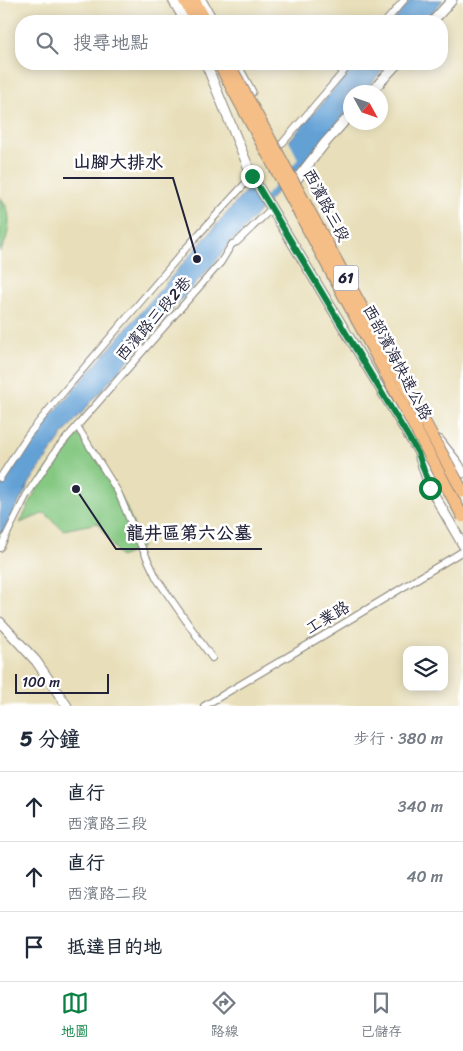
<!DOCTYPE html>
<html lang="zh-TW">
<meta charset="utf-8">
<style>
:root{--surface:#fff;--page:#f6f6f7;--text:#1f2937;--muted:#747a83;--line:#e0e1e3;--accent:#0b8043}
body{margin:0;font-family:Sriracha,"LXGW WenKai TC",sans-serif;background:var(--page);color:var(--text)}
.controls{position:absolute;right:15px;bottom:15px;display:grid;overflow:hidden;border-radius:10px;box-shadow:0 2px 12px #0003}
.controls button{width:45px;height:45px;display:grid;place-items:center;padding:0;border:0;border-bottom:1px solid var(--line);background:var(--surface);color:var(--text);font:25px sans-serif}
.compass{position:absolute;left:343px;top:85px;width:45px;height:45px;border-radius:50%;background:var(--surface);box-shadow:0 2px 12px #0003;rotate:130deg}
.scale{position:absolute;left:15px;bottom:12px;width:94px;box-sizing:border-box;padding-left:5px;border:2px solid #22223b;border-top:0;font-size:14px;line-height:18px;white-space:nowrap;color:#22223b;-webkit-text-stroke:4px #fff;paint-order:stroke}
.stop{position:absolute;width:15px;height:15px;margin:-11px;border:4px solid #0b8043;border-radius:50%;background:#fff}
.stop.end{background:#0b8043;border-color:#fff;box-shadow:0 1px 5px #0008}
.list{margin:0;padding:0;list-style:none}
h2{display:flex;justify-content:space-between;align-items:center;height:65px;margin:0;padding:0 20px;font-size:21px}
h2 small{font-size:16px;font-weight:400;color:var(--muted)}
.list li{display:grid;grid-template-columns:32px 1fr auto;gap:15px;align-items:center;box-sizing:border-box;height:70px;padding:0 20px;border-top:1px solid var(--line)}
.list b{display:block;font-size:19px;white-space:nowrap}
.list p{margin:0;font-size:16px;white-space:nowrap;color:var(--muted)}
.list em{font-size:16px;font-style:normal;color:var(--muted)}
.icon{flex:none;width:28px;height:28px;fill:none;stroke:currentColor;stroke-width:2;stroke-linecap:round;stroke-linejoin:round}
.map{position:relative;flex:none;width:463px;height:706px;overflow:hidden}
.search{position:absolute;background:var(--surface);box-shadow:0 2px 12px #0003;left:15px;right:15px;top:15px;height:55px;display:flex;align-items:center;gap:12px;box-sizing:border-box;padding:0 18px;border-radius:20px;color:var(--muted);font-size:19px}
.sheet{height:275px;background:var(--surface)}
nav{display:flex;justify-content:space-around;align-items:center;box-sizing:border-box;height:70px;border-top:1px solid var(--line);background:var(--surface);font-size:14px;color:var(--muted)}
nav a{display:grid;justify-items:center;gap:2px}
nav .on{color:var(--accent)}
.map>svg:first-child{display:block}
</style>
<div class="map">
<svg width="463" height="706" viewBox="0 0 463 706">
<rect width="100%" height="100%" fill="#fff"/>
<filter id="ink" filterUnits="userSpaceOnUse"><feTurbulence type="fractalNoise" baseFrequency=".02" numOctaves="2"/><feDisplacementMap in="SourceGraphic" scale="10" xChannelSelector="R" yChannelSelector="G"/><feConvolveMatrix kernelMatrix="1 2 1 2 8 2 1 2 1" color-interpolation-filters="sRGB"/></filter>
<filter id="wash" filterUnits="userSpaceOnUse"><feTurbulence type="fractalNoise" baseFrequency=".0096" numOctaves="4" result="noise"/><feDisplacementMap in="SourceGraphic" scale="20" xChannelSelector="R" yChannelSelector="G"/><feGaussianBlur stdDeviation="1.12" result="paint"/><feColorMatrix in="noise" values="0 0 0 0 0 0 0 0 0 0 0 0 0 0 0 0 0 1.4 0 .05"/><feComposite in="paint" operator="in"/></filter>
<g filter="url(#wash)">
<rect width="100%" height="100%" fill="#e8dfba"/>
<!-- green -->
<g fill="#84c881" stroke="#53755e">
<path d="M 0,196 C 3,201 6,206 8,211 C 11,223 7,242 0,252 Z"/>
<polygon points="77,434 90,448 126,506 142,547 139,549 120,557 98,523 63,530 45,513 20,523 45,472"/>
</g>
<!-- water -->
<g fill="#63a1d5" stroke="#426288">
<polygon points="411,0 443,0 425,21 393,21"/>
<polygon points="356,64 388,64 363,92 350,92 350,108 300,167 261,209 237,237 233,238 221,255 188,292 64,433 30,482 0,537 0,488 12,468 44,424"/>
</g>
<!-- pier -->
<polygon fill="#e8dfba" points="288,139 298,159 264,198 254,178"/>
</g>
<g filter="url(#ink)">
<g fill="none" stroke-linecap="round" stroke-linejoin="round">
<!-- minor casing -->
<g stroke="#85807a" stroke-width="8">
<g id="minor">
<polyline points="386,21 404,0"/>
<polyline points="279,147 350,64"/>
<polyline points="77,426 118,492 137,537 157,579 212,658"/>
<polyline points="0,478 28,435 61,395 187,247 252,176"/>
<polyline points="0,548 26,496 57,449 221,262 232,244 237,242 271,209"/>
<polyline points="204,706 331,631 463,551"/>
</g>
</g>
<!-- tertiary casing -->
<g stroke="#85807a" stroke-width="11">
<g id="tertiary">
<polyline points="173,0 185,21"/>
<polyline points="201,0 213,21"/>
<polyline points="433,21 452,0"/>
<polyline points="206,64 252,176 419,453 436,475"/>
<polyline points="236,64 251,92"/>
<polyline points="371,92 397,64"/>
<polyline points="297,179 325,143 350,115"/>
<polyline points="439,440 458,464 463,473"/>
<polyline points="420,458 430,488 463,545"/>
<polyline points="0,622 36,661 67,706"/>
</g>
</g>
<!-- trunk casing -->
<g stroke="#85807a" stroke-width="13">
<g id="trunk">
<polyline points="184,0 196,21"/>
<polyline points="194,0 206,21"/>
</g>
</g>
<!-- minor -->
<use href="#minor" stroke="#fff" stroke-width="6"/>
<!-- tertiary -->
<use href="#tertiary" stroke="#fff" stroke-width="9"/>
<!-- trunk -->
<use href="#trunk" stroke="#f6be87" stroke-width="11"/>
<!-- trunk-bridge casing -->
<g stroke="#85807a" stroke-width="13" stroke-linecap="butt">
<g id="trunk-bridge">
<polyline points="219,64 463,517"/>
<polyline points="229,64 463,492"/>
</g>
</g>
<!-- trunk-bridge -->
<use href="#trunk-bridge" stroke="#f6be87" stroke-width="11"/>
</g>
</g>
<g fill="none" stroke-linecap="round" stroke-linejoin="round" filter="url(#ink)">
<!-- route -->
<polyline stroke="#0b8043" stroke-width="6" points="252,176 418,453 430,488"/>
</g>
<g text-anchor="middle" stroke-width="5" stroke-linejoin="round" paint-order="stroke">
<!-- shield labels -->
<rect fill="#fff" stroke="#646476" stroke-width="1" x="333.5" y="265.5" width="25" height="25" rx="4"/>
<g font-size="15" font-weight="bold" fill="#22223b">
<text x="346" y="283">61</text>
</g>
<!-- street labels -->
<g font-size="16" fill="#22223b" stroke="#fff">
<text transform="translate(327 205) rotate(62)" y="6">西濱路三段</text>
<text transform="translate(153 318) rotate(-49)" y="6">西濱路三段2巷</text>
<text transform="translate(398 362) rotate(62)" y="6">西部濱海快速公路</text>
<text transform="translate(327 617) rotate(-31)" y="6">工業路</text>
</g>
</g>
<!-- callouts -->
<path fill="none" stroke="#22223b" stroke-width="2" d="M197 259L173 178H63M76 489L116 549H262"/>
<g fill="#22223b" stroke="#fff" stroke-width="2">
<circle cx="197" cy="259" r="5"/>
<circle cx="76" cy="489" r="5"/>
</g>
<g font-size="18" text-anchor="middle" font-weight="bold" fill="#22223b" stroke="#fff" stroke-width="5" stroke-linejoin="round" paint-order="stroke">
<text x="118" y="168">山腳大排水</text>
<text x="189" y="539">龍井區第六公墓</text>
</g>
</svg>
<div class="controls">
<button><svg class="icon" aria-label="layers" viewBox="0 0 24 24"><path d="M12 4l9 5-9 5-9-5zM3 14l9 5 9-5"/></svg></button>
</div>
<svg class="compass" viewBox="-18 -18 36 36"><path d="M0-13l5 13h-10z" fill="#e53935"/><path d="M0 13l5-13h-10z" fill="#747a83"/></svg>
<div class="scale">100 m</div>
<div class="stop" style="left:430px;top:488px"></div>
<div class="stop end" style="left:252px;top:176px"></div>
<div class="search"><svg class="icon" aria-label="search" viewBox="0 0 24 24"><circle cx="10" cy="10" r="6"/><path d="M15 15l6 6"/></svg>搜尋地點</div>
</div>
<section class="sheet">
<h2>5 分鐘<small>步行 · 380 m</small></h2>
<ul class="list">
<li><svg class="icon" aria-label="ahead" viewBox="0 0 24 24"><path d="M12 20V5M6 11l6-6 6 6"/></svg><div><b>直行</b><p>西濱路三段</p></div><em>340 m</em></li>
<li><svg class="icon" aria-label="ahead" viewBox="0 0 24 24"><path d="M12 20V5M6 11l6-6 6 6"/></svg><div><b>直行</b><p>西濱路二段</p></div><em>40 m</em></li>
<li><svg class="icon" aria-label="arrive" viewBox="0 0 24 24"><path d="M6 21V4h12l-3 4 3 4H6"/></svg><div><b>抵達目的地</b></div></li>
</ul>
</section>
<nav>
<a class="on"><svg class="icon" aria-label="map" viewBox="0 0 24 24"><path d="M3 6l6-2 6 2 6-2v14l-6 2-6-2-6 2zM9 4v14M15 6v14"/></svg>地圖</a>
<a><svg class="icon" aria-label="directions" viewBox="0 0 24 24"><path d="M12 3l9 9-9 9-9-9zM9 14v-3h6M13 9l2 2-2 2"/></svg>路線</a>
<a><svg class="icon" aria-label="saved" viewBox="0 0 24 24"><path d="M7 4h10v16l-5-4-5 4z"/></svg>已儲存</a>
</nav>
